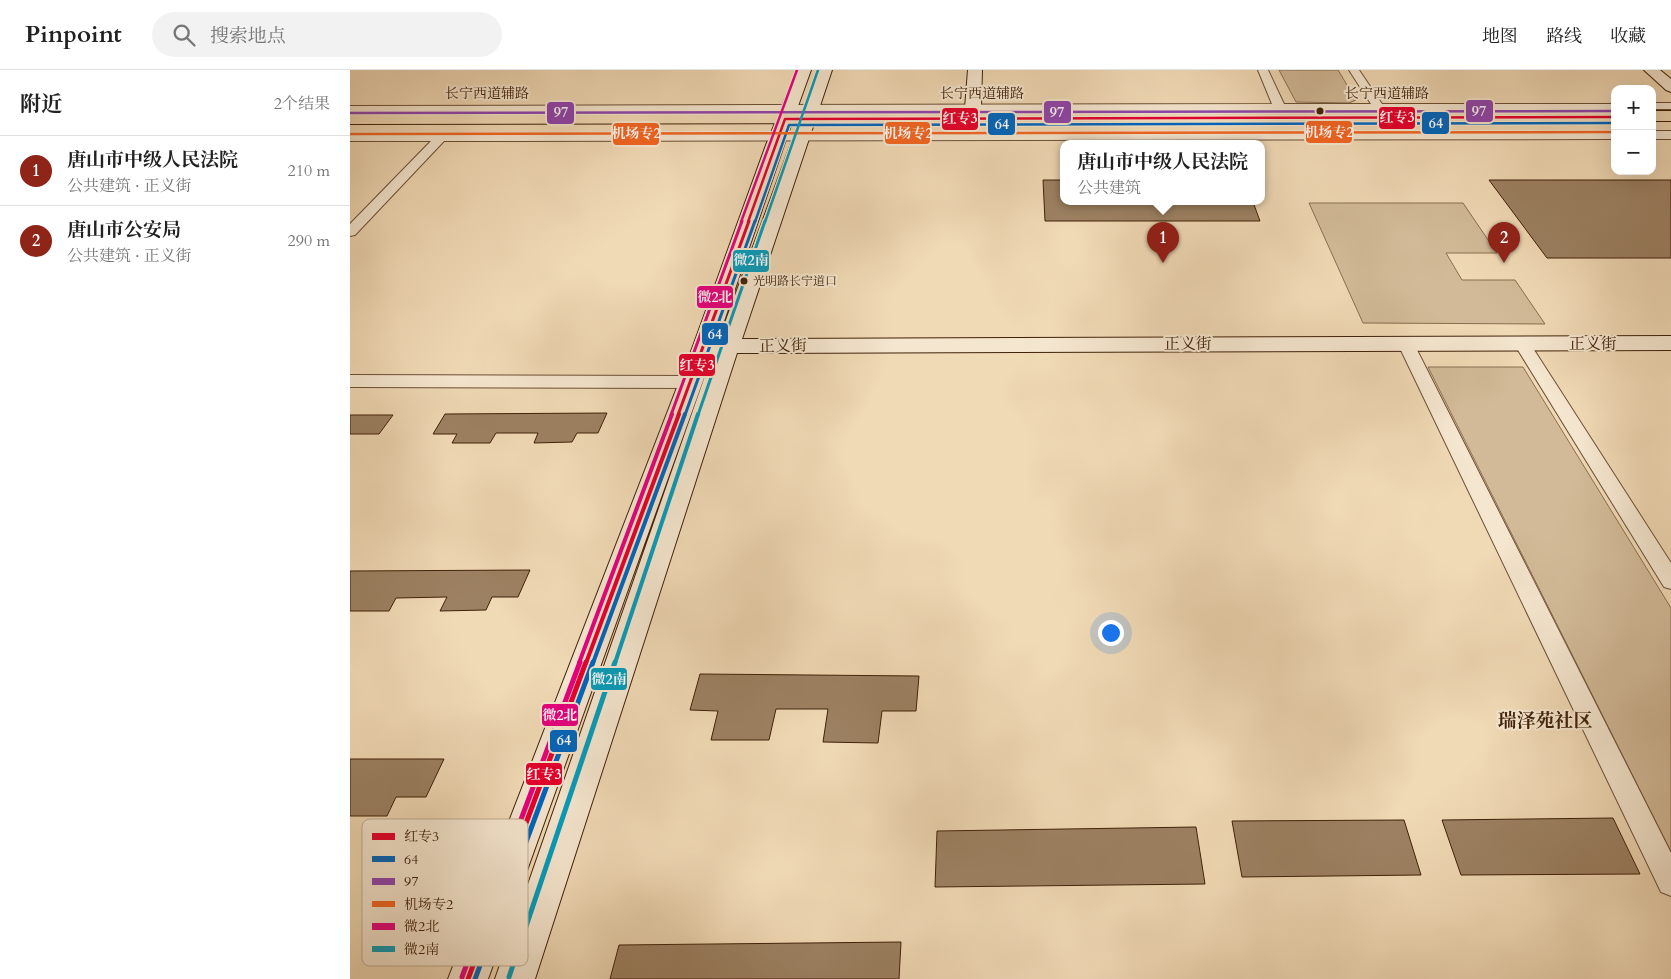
<!DOCTYPE html>
<html lang="zh">
<meta charset="utf-8">
<style>
:root{--surface:#fff;--page:#f2f2f2;--text:#222;--muted:#767676;--line:#e0e0e0;--accent:#8f2418}
body{margin:0;font-family:Cardo,"Noto Serif SC",serif;background:var(--page);color:var(--text)}
.controls{position:absolute;right:15px;top:15px;display:grid;overflow:hidden;border-radius:10px;box-shadow:0 5px 20px #0002}
.controls button{width:45px;height:45px;display:grid;place-items:center;padding:0;border:0;border-bottom:1px solid var(--line);background:var(--surface);color:var(--text);font:25px sans-serif}
.you{position:absolute;left:760px;top:562px;width:18px;height:18px;margin:-12px;border:4px solid #fff;border-radius:50%;background:#1a73e8;box-shadow:0 0 0 8px #1a73e833}
.badge{display:grid;place-items:center;width:32px;height:32px;border-radius:50%;background:var(--accent);color:#fff;font-size:16px;font-weight:700}
.pin{position:absolute;translate:-50% -41px;filter:drop-shadow(0 1px 2px #0008)}
.pin::after{content:'';position:absolute;top:26px;width:18px;height:15px;background:inherit;clip-path:polygon(0 0,100% 0,50% 100%)}
.popup{position:absolute;left:710px;top:70px;width:205px;height:65px;box-sizing:border-box;display:grid;place-content:center;border-radius:10px;background:var(--surface);filter:drop-shadow(0 1px 4px #0005);font-size:16px;white-space:nowrap;color:var(--muted)}
.popup b{font-size:19px;color:var(--text)}
.popup::after{content:'';position:absolute;left:50%;top:100%;margin-left:-10px;border:10px solid transparent;border-top-color:var(--surface)}
.list{margin:0;padding:0;list-style:none}
h2{display:flex;justify-content:space-between;align-items:center;height:65px;margin:0;padding:0 20px;font-size:21px}
h2 small{font-size:16px;font-weight:400;color:var(--muted)}
.list li{display:grid;grid-template-columns:32px 1fr auto;gap:15px;align-items:center;box-sizing:border-box;height:70px;padding:0 20px;border-top:1px solid var(--line)}
.list b{display:block;font-size:19px;white-space:nowrap}
.list p{margin:0;font-size:16px;white-space:nowrap;color:var(--muted)}
.list em{font-size:16px;font-style:normal;color:var(--muted)}
.icon{flex:none;width:28px;height:28px;fill:none;stroke:currentColor;stroke-width:2;stroke-linecap:round;stroke-linejoin:round}
.map{position:relative;flex:none;width:1321px;height:909px;overflow:hidden}
header{display:flex;align-items:center;gap:30px;box-sizing:border-box;height:70px;padding:0 25px;background:var(--surface);border-bottom:1px solid var(--line)}
header strong{font-size:24px}
nav{display:flex;gap:28px;margin-inline-start:auto;font-size:18px}
.search{width:350px;height:45px;background:var(--page);display:flex;align-items:center;gap:12px;box-sizing:border-box;padding:0 18px;border-radius:28px;color:var(--muted);font-size:19px}
main{display:flex}
aside{flex:1;background:var(--surface)}
.map>svg:first-child{display:block}
</style>
<header>
<strong>Pinpoint</strong>
<div class="search"><svg class="icon" aria-label="search" viewBox="0 0 24 24"><circle cx="10" cy="10" r="6"/><path d="M15 15l6 6"/></svg>搜索地点</div>
<nav><a>地图</a><a>路线</a><a>收藏</a></nav>
</header>
<main>
<aside>
<h2>附近<small>2个结果</small></h2>
<ul class="list">
<li><span class="badge">1</span><div><b>唐山市中级人民法院</b><p>公共建筑 · 正义街</p></div><em>210 m</em></li>
<li><span class="badge">2</span><div><b>唐山市公安局</b><p>公共建筑 · 正义街</p></div><em>290 m</em></li>
</ul>
</aside>
<div class="map">
<svg width="1321" height="909" viewBox="0 0 1321 909">
<rect width="100%" height="100%" fill="#f0d9b5"/>
<filter id="stains"><feTurbulence type="fractalNoise" baseFrequency=".004" numOctaves="4"/><feColorMatrix values="0 0 0 0 .2 0 0 0 0 .09 0 0 0 0 .02 0 0 0 .5 -.17"/></filter>
<radialGradient id="worn" r=".72"><stop offset=".6" stop-color="#630" stop-opacity="0"/><stop offset="1" stop-color="#630" stop-opacity=".3"/></radialGradient>
<!-- green -->
<g fill="#d2ba98" stroke="#896e50">
<polygon points="929,0 988,0 1006,30 999,33 946,32"/>
<polygon points="959,133 1113,133 1147,183 1096,183 1112,210 1165,210 1195,254 1013,253"/>
<polygon points="1078,297 1173,297 1321,538 1321,782"/>
</g>
<!-- building -->
<g fill="#9c8162" stroke="#402109">
<polygon points="693,110 714,110 714,132 903,132 910,151 695,151"/>
<polygon points="1139,110 1321,110 1321,188 1197,188"/>
<polygon points="257,343 248,363 227,363 222,372 184,373 188,363 146,363 140,373 102,373 107,364 83,364 95,344"/>
<polygon points="0,345 43,345 29,364 0,364"/>
<polygon points="180,500 168,527 142,527 136,540 90,541 97,527 46,528 39,541 0,541 0,501"/>
<polygon points="350,604 569,606 566,641 532,641 528,673 473,672 478,639 426,639 419,670 361,670 368,641 340,640"/>
<polygon points="0,689 94,689 76,727 46,727 37,746 0,746"/>
<polygon points="1263,748 1290,804 1111,805 1092,750"/>
<polygon points="1054,750 1071,805 892,807 882,751"/>
<polygon points="846,757 855,814 585,817 587,761"/>
<polygon points="551,872 549,909 260,909 269,875"/>
</g>
<g fill="none" stroke-linecap="round" stroke-linejoin="round">
<!-- street casing -->
<g stroke="#6c4f34" stroke-width="2">
<g id="street">
<polygon points="908,0 918,0 934,34 1021,34 999,0 1009,0 1032,34 1265,34 1265,40 0,42 0,36 922,34"/>
<rect x="1302" y="33" width="19" height="6"/>
<polygon points="1265,61 1265,69 94,71 5,165 0,166 0,154 81,71 0,71 0,63"/>
<rect x="1302" y="61" width="19" height="8"/>
<polygon points="1055,267 1061,268 1063,272 1321,783 1321,826 1311,822 1047,272 1049,268"/>
<polygon points="1171,267 1177,268 1179,272 1321,493 1321,519 1314,517 1163,272 1165,268"/>
<polygon points="0,305 340,306 346,308 349,312 346,316 340,318 0,317"/>
</g>
</g>
<!-- secondary casing -->
<g stroke="#402109" stroke-width="2">
<g id="secondary">
<polygon points="447,0 461,0 434,75 368,269 369,269 468,0 482,0 392,269 1321,266 1321,280 387,283 185,909 145,909 363,283 138,909 98,909 343,276 416,75"/>
<polygon points="618,0 632,0 631,38 629,41 617,41 615,38"/>
<polygon points="1294,0 1310,0 1321,9 1321,22 1316,20"/>
</g>
</g>
<!-- primary casing -->
<g stroke="#402109" stroke-width="2">
<g id="primary">
<rect x="1302" y="41" width="19" height="10"/>
<polygon points="1265,42 1265,52 0,54 0,44"/>
</g>
</g>
<!-- street -->
<use href="#street" fill="#f5e6cf" fill-rule="evenodd"/>
<!-- secondary -->
<use href="#secondary" fill="#f5e6cf" fill-rule="evenodd"/>
<!-- primary -->
<use href="#primary" fill="#f0d9b5" fill-rule="evenodd"/>
<!-- bus-1-far3 casing -->
<g stroke="#f5e6cf" stroke-width="5">
<polyline id="bus-1-far3" points="398,152 435,49 1265,47"/>
</g>
<!-- bus-1-far2 casing -->
<g stroke="#f5e6cf" stroke-width="6">
<polyline id="bus-1-far2" points="328,345 399,151"/>
</g>
<!-- bus-1-far1 casing -->
<g stroke="#f5e6cf" stroke-width="8">
<polyline id="bus-1-far1" points="236,593 329,344"/>
</g>
<!-- bus-1 casing -->
<g stroke="#f5e6cf" stroke-width="9">
<polyline id="bus-1" points="118,909 236,592"/>
</g>
<!-- bus-2-far3 casing -->
<g stroke="#f5e6cf" stroke-width="5">
<polyline id="bus-2-far3" points="405,152 439,55 1265,53"/>
</g>
<!-- bus-2-far2 casing -->
<g stroke="#f5e6cf" stroke-width="6">
<polyline id="bus-2-far2" points="335,345 405,151"/>
</g>
<!-- bus-2-far1 casing -->
<g stroke="#f5e6cf" stroke-width="8">
<polyline id="bus-2-far1" points="243,593 335,344"/>
</g>
<!-- bus-2 casing -->
<g stroke="#f5e6cf" stroke-width="9">
<polyline id="bus-2" points="125,909 243,592"/>
</g>
<!-- bus-3 casing -->
<g stroke="#f5e6cf" stroke-width="5">
<polyline id="bus-3" points="0,43 1265,41"/>
</g>
<!-- bus-4 casing -->
<g stroke="#f5e6cf" stroke-width="5">
<polyline id="bus-4" points="0,64 1265,62"/>
</g>
<!-- bus-5-far3 casing -->
<g stroke="#f5e6cf" stroke-width="5">
<polyline id="bus-5-far3" points="391,152 447,0"/>
</g>
<!-- bus-5-far2 casing -->
<g stroke="#f5e6cf" stroke-width="6">
<polyline id="bus-5-far2" points="321,345 392,151"/>
</g>
<!-- bus-5-far1 casing -->
<g stroke="#f5e6cf" stroke-width="8">
<polyline id="bus-5-far1" points="229,593 322,344"/>
</g>
<!-- bus-5 casing -->
<g stroke="#f5e6cf" stroke-width="9">
<polyline id="bus-5" points="112,907 230,592"/>
</g>
<!-- bus-6-far3 casing -->
<g stroke="#f5e6cf" stroke-width="5">
<polyline id="bus-6-far3" points="415,152 468,0"/>
</g>
<!-- bus-6-far2 casing -->
<g stroke="#f5e6cf" stroke-width="6">
<polyline id="bus-6-far2" points="348,345 415,151"/>
</g>
<!-- bus-6-far1 casing -->
<g stroke="#f5e6cf" stroke-width="8">
<polyline id="bus-6-far1" points="265,593 348,344"/>
</g>
<!-- bus-6 casing -->
<g stroke="#f5e6cf" stroke-width="9">
<polyline id="bus-6" points="159,907 265,592"/>
</g>
<!-- bus-1-far3 -->
<use href="#bus-1-far3" stroke="#e4002b" stroke-width="2.5"/>
<!-- bus-1-far2 -->
<use href="#bus-1-far2" stroke="#e4002b" stroke-width="3"/>
<!-- bus-1-far1 -->
<use href="#bus-1-far1" stroke="#e4002b" stroke-width="4"/>
<!-- bus-1 -->
<use href="#bus-1" stroke="#e4002b" stroke-width="5"/>
<!-- bus-2-far3 -->
<use href="#bus-2-far3" stroke="#0065bd" stroke-width="2.5"/>
<!-- bus-2-far2 -->
<use href="#bus-2-far2" stroke="#0065bd" stroke-width="3"/>
<!-- bus-2-far1 -->
<use href="#bus-2-far1" stroke="#0065bd" stroke-width="4"/>
<!-- bus-2 -->
<use href="#bus-2" stroke="#0065bd" stroke-width="5"/>
<!-- bus-3 -->
<use href="#bus-3" stroke="#8e44ad" stroke-width="2.5"/>
<!-- bus-4 -->
<use href="#bus-4" stroke="#f26522" stroke-width="2.5"/>
<!-- bus-5-far3 -->
<use href="#bus-5-far3" stroke="#e5007d" stroke-width="2.5"/>
<!-- bus-5-far2 -->
<use href="#bus-5-far2" stroke="#e5007d" stroke-width="3"/>
<!-- bus-5-far1 -->
<use href="#bus-5-far1" stroke="#e5007d" stroke-width="4"/>
<!-- bus-5 -->
<use href="#bus-5" stroke="#e5007d" stroke-width="5"/>
<!-- bus-6-far3 -->
<use href="#bus-6-far3" stroke="#069bba" stroke-width="2.5"/>
<!-- bus-6-far2 -->
<use href="#bus-6-far2" stroke="#069bba" stroke-width="3"/>
<!-- bus-6-far1 -->
<use href="#bus-6-far1" stroke="#069bba" stroke-width="4"/>
<!-- bus-6 -->
<use href="#bus-6" stroke="#069bba" stroke-width="5"/>
</g>
<!-- markers -->
<g fill="#402109" stroke="#f5e6cf" stroke-width="2">
<circle cx="970" cy="41" r="4.5"/>
<circle cx="394" cy="211" r="4.5"/>
</g>
<g text-anchor="middle" stroke-width="4" stroke-linejoin="round" paint-order="stroke">
<!-- far-bus labels -->
<g font-size="12" fill="#402109" stroke="#f5e6cf" text-anchor="start">
<text x="403" y="215">光明路长宁道口</text>
</g>
<!-- far-street labels -->
<g font-size="14" fill="#402109" stroke="#f5e6cf">
<text x="137" y="28">长宁西道辅路</text>
<text x="632" y="28">长宁西道辅路</text>
<text x="1037" y="28">长宁西道辅路</text>
</g>
<!-- street labels -->
<g font-size="16" fill="#402109" stroke="#f5e6cf">
<text x="838" y="279">正义街</text>
<text x="1243" y="279">正义街</text>
<text transform="translate(433 275) rotate(-1)" y="6">正义街</text>
</g>
<!-- quarter labels -->
<g font-size="19" font-weight="bold" fill="#402109" stroke="#f5e6cf">
<text x="1195" y="657">瑞泽苑社区</text>
</g>
</g>
<!-- legend -->
<rect x="12" y="749" width="166" height="147" rx="8" fill="#f5e6cf" stroke="#bfab94" stroke-width="1"/>
<rect x="22" y="763" width="23" height="7" fill="#e4002b"/>
<rect x="22" y="786" width="23" height="6" fill="#0065bd"/>
<rect x="22" y="808" width="23" height="7" fill="#8e44ad"/>
<rect x="22" y="831" width="23" height="6" fill="#f26522"/>
<rect x="22" y="853" width="23" height="7" fill="#e5007d"/>
<rect x="22" y="876" width="23" height="6" fill="#069bba"/>
<g font-size="14" fill="#402109">
<text x="54" y="771">红专3</text>
<text x="54" y="794">64</text>
<text x="54" y="816">97</text>
<text x="54" y="839">机场专2</text>
<text x="54" y="861">微2北</text>
<text x="54" y="884">微2南</text>
</g>
<g stroke="#f5e6cf" stroke-width="2">
<rect x="1115" y="29" width="29" height="24" rx="5" fill="#8e44ad"/>
<rect x="693" y="30" width="29" height="24" rx="5" fill="#8e44ad"/>
<rect x="196" y="31" width="29" height="24" rx="5" fill="#8e44ad"/>
<rect x="1028" y="36" width="38" height="24" rx="5" fill="#e4002b"/>
<rect x="591" y="37" width="38" height="24" rx="5" fill="#e4002b"/>
<rect x="1071" y="41" width="29" height="24" rx="5" fill="#0065bd"/>
<rect x="637" y="42" width="29" height="24" rx="5" fill="#0065bd"/>
<rect x="955" y="50" width="48" height="24" rx="5" fill="#f26522"/>
<rect x="534" y="51" width="47" height="24" rx="5" fill="#f26522"/>
<rect x="262" y="52" width="48" height="24" rx="5" fill="#f26522"/>
<rect x="382" y="179" width="38" height="24" rx="5" fill="#069bba"/>
<rect x="346" y="215" width="38" height="24" rx="5" fill="#e5007d"/>
<rect x="351" y="252" width="28" height="24" rx="5" fill="#0065bd"/>
<rect x="328" y="283" width="38" height="24" rx="5" fill="#e4002b"/>
<rect x="240" y="597" width="38" height="24" rx="5" fill="#069bba"/>
<rect x="191" y="633" width="38" height="24" rx="5" fill="#e5007d"/>
<rect x="199" y="659" width="29" height="24" rx="5" fill="#0065bd"/>
<rect x="175" y="692" width="38" height="24" rx="5" fill="#e4002b"/>
</g>
<g font-size="14" text-anchor="middle" font-weight="bold" fill="#fff">
<text x="1129" y="46">97</text>
<text x="707" y="47">97</text>
<text x="211" y="47">97</text>
<text x="1047" y="52">红专3</text>
<text x="610" y="53">红专3</text>
<text x="1086" y="58">64</text>
<text x="652" y="59">64</text>
<text x="979" y="67">机场专2</text>
<text x="558" y="68">机场专2</text>
<text x="286" y="68">机场专2</text>
<text x="401" y="195">微2南</text>
<text x="365" y="232">微2北</text>
<text x="365" y="269">64</text>
<text x="347" y="300">红专3</text>
<text x="259" y="614">微2南</text>
<text x="210" y="650">微2北</text>
<text x="214" y="675">64</text>
<text x="194" y="709">红专3</text>
</g>
<rect width="100%" height="100%" filter="url(#stains)"/>
<rect width="100%" height="100%" fill="url(#worn)"/>
</svg>
<div class="controls">
<button>+</button>
<button>−</button>
</div>
<div class="you"></div>
<div class="pin badge" style="left:813px;top:193px">1</div>
<div class="popup"><b>唐山市中级人民法院</b>公共建筑</div>
<div class="pin badge" style="left:1154px;top:193px">2</div>
</div>
</main>
